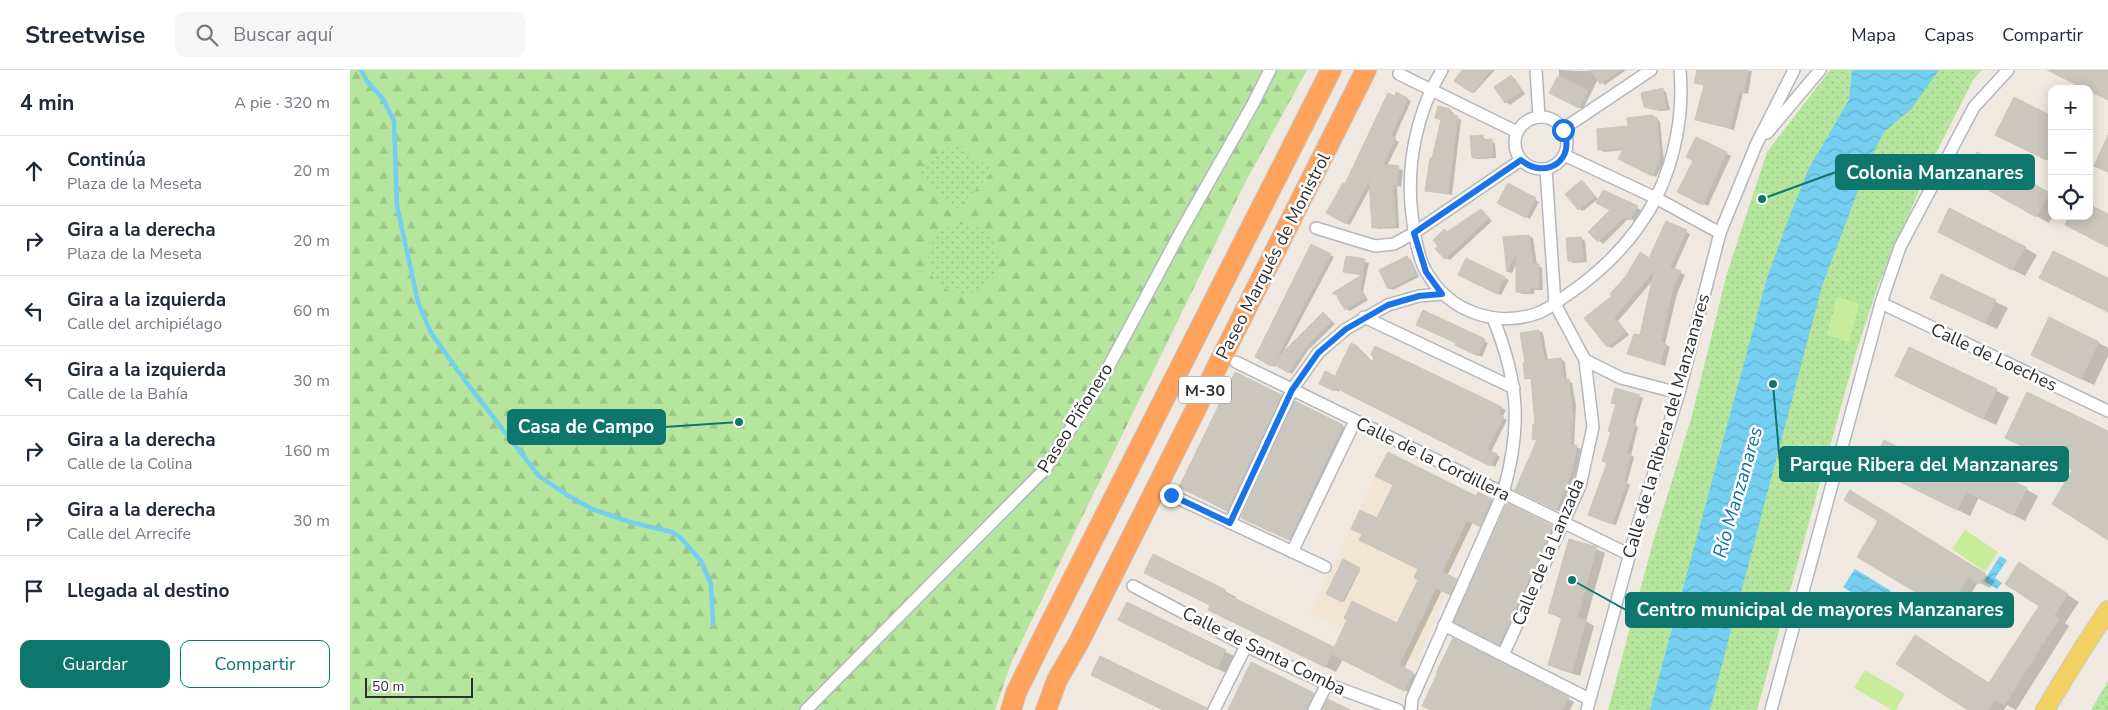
<!DOCTYPE html>
<html lang="es">
<meta charset="utf-8">
<style>
:root{--surface:#fff;--page:#f6f6f7;--text:#1f2937;--muted:#747a83;--line:#e0e1e3;--accent:#0f766e}
body{margin:0;font-family:"Nunito Sans",sans-serif;background:var(--page);color:var(--text)}
.controls{position:absolute;right:15px;top:15px;display:grid;overflow:hidden;border-radius:10px;box-shadow:0 2px 12px #0003}
.controls button{width:45px;height:45px;display:grid;place-items:center;padding:0;border:0;border-bottom:1px solid var(--line);background:var(--surface);color:var(--text);font:25px sans-serif}
.scale{position:absolute;left:15px;bottom:12px;width:108px;box-sizing:border-box;padding-left:5px;border:2px solid #2e2e2e;border-top:0;font-size:14px;line-height:18px;white-space:nowrap;color:#2e2e2e;-webkit-text-stroke:4px #fff;paint-order:stroke}
.stop{position:absolute;width:15px;height:15px;margin:-11px;border:4px solid #1a73e8;border-radius:50%;background:#fff}
.stop.end{background:#1a73e8;border-color:#fff;box-shadow:0 1px 5px #0008}
.list{margin:0;padding:0;list-style:none}
h2{display:flex;justify-content:space-between;align-items:center;height:65px;margin:0;padding:0 20px;font-size:21px}
h2 small{font-size:16px;font-weight:400;color:var(--muted)}
.list li{display:grid;grid-template-columns:32px 1fr auto;gap:15px;align-items:center;box-sizing:border-box;height:70px;padding:0 20px;border-top:1px solid var(--line)}
.list b{display:block;font-size:19px;white-space:nowrap}
.list p{margin:0;font-size:16px;white-space:nowrap;color:var(--muted)}
.list em{font-size:16px;font-style:normal;color:var(--muted)}
.actions{display:flex;gap:10px;padding:15px 20px}
.actions a{flex:1;padding:11px 0;border:1px solid var(--accent);border-radius:10px;text-align:center;font-size:18px;color:var(--accent)}
.actions .main{background:var(--accent);color:#fff}
.icon{flex:none;width:28px;height:28px;fill:none;stroke:currentColor;stroke-width:2;stroke-linecap:round;stroke-linejoin:round}
.map{position:relative;flex:none;width:1758px;height:640px;overflow:hidden}
header{display:flex;align-items:center;gap:30px;box-sizing:border-box;height:70px;padding:0 25px;background:var(--surface);border-bottom:1px solid var(--line)}
header strong{font-size:24px}
nav{display:flex;gap:28px;margin-inline-start:auto;font-size:18px}
.search{width:350px;height:45px;background:var(--page);display:flex;align-items:center;gap:12px;box-sizing:border-box;padding:0 18px;border-radius:10px;color:var(--muted);font-size:19px}
main{display:flex}
aside{flex:1;background:var(--surface)}
.map>svg:first-child{display:block}
</style>
<header>
<strong>Streetwise</strong>
<div class="search"><svg class="icon" aria-label="search" viewBox="0 0 24 24"><circle cx="10" cy="10" r="6"/><path d="M15 15l6 6"/></svg>Buscar aquí</div>
<nav><a>Mapa</a><a>Capas</a><a>Compartir</a></nav>
</header>
<main>
<aside>
<h2>4 min<small>A pie · 320 m</small></h2>
<ul class="list">
<li><svg class="icon" aria-label="ahead" viewBox="0 0 24 24"><path d="M12 20V5M6 11l6-6 6 6"/></svg><div><b>Continúa</b><p>Plaza de la Meseta</p></div><em>20 m</em></li>
<li><svg class="icon" aria-label="right" viewBox="0 0 24 24"><path d="M7 20v-9h11M14 6l5 5-5 5"/></svg><div><b>Gira a la derecha</b><p>Plaza de la Meseta</p></div><em>20 m</em></li>
<li><svg class="icon" aria-label="left" viewBox="0 0 24 24"><path d="M17 20v-9H6M10 6l-5 5 5 5"/></svg><div><b>Gira a la izquierda</b><p>Calle del archipiélago</p></div><em>60 m</em></li>
<li><svg class="icon" aria-label="left" viewBox="0 0 24 24"><path d="M17 20v-9H6M10 6l-5 5 5 5"/></svg><div><b>Gira a la izquierda</b><p>Calle de la Bahía</p></div><em>30 m</em></li>
<li><svg class="icon" aria-label="right" viewBox="0 0 24 24"><path d="M7 20v-9h11M14 6l5 5-5 5"/></svg><div><b>Gira a la derecha</b><p>Calle de la Colina</p></div><em>160 m</em></li>
<li><svg class="icon" aria-label="right" viewBox="0 0 24 24"><path d="M7 20v-9h11M14 6l5 5-5 5"/></svg><div><b>Gira a la derecha</b><p>Calle del Arrecife</p></div><em>30 m</em></li>
<li><svg class="icon" aria-label="arrive" viewBox="0 0 24 24"><path d="M6 21V4h12l-3 4 3 4H6"/></svg><div><b>Llegada al destino</b></div></li>
</ul>
<div class="actions"><a class="main">Guardar</a><a>Compartir</a></div>
</aside>
<div class="map">
<svg width="1758" height="640" viewBox="0 0 1758 640">
<defs>
<pattern id="forest-firs" width="22" height="20" patternUnits="userSpaceOnUse" patternTransform="scale(1.25)"><rect width="22" height="20" fill="#b6e59e"/><path d="M5 1l3.5 6h-7zM16 11l3.5 6h-7z" fill="#9dc588"/></pattern>
<pattern id="park-dots" width="8" height="8" patternUnits="userSpaceOnUse" patternTransform="scale(1.25)"><rect width="8" height="8" fill="#b6e59e"/><path d="M2 2h.1M6 6h.1" fill="none" stroke="#9dc588" stroke-width="1.8" stroke-linecap="round"/></pattern>
<pattern id="water-waves" width="16" height="10" patternUnits="userSpaceOnUse" patternTransform="scale(1.25)"><rect width="16" height="10" fill="#75cff0"/><path d="M0 5q4-4 8 0t8 0" fill="none" stroke="#66b2ce"/></pattern>
</defs>
<rect width="100%" height="100%" fill="#efe9e1"/>
<!-- education -->
<polygon fill="#f0e6d1" points="1025,406 1122,455 1098,505 1101,507 1067,591 991,553 989,557 961,543"/>
<!-- forest -->
<polygon fill="url(#forest-firs)" points="0,0 957,0 896,111 661,593 645,640 0,640"/>
<!-- park -->
<g fill="url(#park-dots)">
<polygon points="1480,0 1632,0 1623,10 1582,91 1528,216 1507,279 1407,640 1258,640 1303,472 1341,349 1377,203 1417,82"/>
<polygon points="602,76 614,78 643,101 608,139 570,106 570,103 588,82"/>
<circle cx="613" cy="189" r="35"/>
<polygon points="1758,611 1758,640 1741,640"/>
</g>
<!-- pitch -->
<g fill="#c9ec9a">
<polygon points="1487,227 1509,234 1499,272 1477,265"/>
<polygon points="1615,460 1648,482 1635,502 1602,479"/>
<polygon points="1515,600 1555,624 1546,640 1542,640 1504,618"/>
</g>
<!-- water -->
<g fill="url(#water-waves)">
<polygon points="1502,0 1589,0 1561,39 1534,62 1520,89 1472,216 1360,640 1300,640 1417,208 1437,153 1459,98 1499,30"/>
<polygon points="1650,486 1657,490 1645,508 1652,513 1647,519 1634,511"/>
<polygon points="1505,499 1541,521 1530,540 1493,517"/>
</g>
<!-- shadow -->
<g fill="#0003">
<polygon points="1114,0 1145,0 1124,23 1120,20"/>
<polygon points="1209,0 1230,1 1276,0 1255,15 1248,9 1233,39 1201,23 1209,7"/>
<polygon points="1348,0 1402,1 1398,24 1393,23 1384,60 1350,51 1355,16 1346,12"/>
<polygon points="1161,6 1165,9 1175,24 1160,35 1156,32"/>
<polygon points="1312,20 1316,22 1320,40 1310,41 1295,36"/>
<polygon points="1057,29 1061,31 1044,69 1049,72 1037,96 1053,100 1051,117 1047,116 1049,158 1028,159 1024,157 1021,116 1000,155 978,143 995,115"/>
<polygon points="1100,40 1104,43 1103,46 1111,50 1102,125 1077,120 1092,50"/>
<polygon points="1302,47 1310,51 1314,92 1306,107 1270,89 1274,80 1254,82 1249,79 1279,57"/>
<polygon points="1702,47 1702,92 1659,71"/>
<polygon points="1133,67 1137,71 1145,73 1146,88 1127,89 1123,87"/>
<polygon points="1346,68 1381,86 1358,136 1329,122 1345,91"/>
<polygon points="1628,84 1702,125 1703,146 1699,153 1616,107"/>
<polygon points="1232,112 1248,129 1233,141 1229,139"/>
<polygon points="1158,115 1189,132 1180,149 1149,132"/>
<polygon points="1254,121 1291,140 1284,151 1279,148 1253,174 1240,162 1262,140"/>
<polygon points="1132,140 1142,151 1100,190 1096,188 1087,179 1098,163"/>
<polygon points="1336,162 1340,164 1324,200 1335,205 1327,224 1315,274 1320,277 1315,296 1279,283 1291,267 1304,209 1268,251 1279,265 1262,278 1258,276 1264,226 1299,189"/>
<polygon points="1179,166 1183,168 1187,195 1192,198 1193,220 1184,220 1184,224 1172,224 1168,222 1168,191 1162,203 1158,202 1154,169"/>
<polygon points="1231,168 1235,171 1237,192 1223,193 1219,190"/>
<polygon points="1602,168 1675,178 1687,185 1675,206"/>
<polygon points="962,176 984,187 934,281 977,246 985,254 958,280 942,304 927,294 925,297 907,286"/>
<polygon points="997,187 1019,193 1013,222 1018,230 1000,241 996,239 991,226 985,223 1013,206 995,201"/>
<polygon points="1057,187 1061,190 1069,207 1043,220 1039,218"/>
<polygon points="1591,205 1658,238 1647,259 1581,228"/>
<polygon points="1113,207 1155,208 1159,210 1151,225"/>
<polygon points="1074,242 1138,273 1132,287 1111,277"/>
<polygon points="1189,261 1193,263 1198,291 1211,289 1215,292 1217,311 1222,313 1226,335 1224,376 1231,379 1226,403 1210,442 1171,422 1187,371 1184,369 1186,355 1183,310 1176,308"/>
<polygon points="1749,273 1758,278 1758,286 1744,315 1695,292"/>
<polygon points="1026,277 1156,340 1152,348 1157,350 1141,382 1150,387 1145,397 990,319 989,322 975,316 986,307 1023,292 1026,289"/>
<polygon points="1560,278 1659,327 1646,355 1559,313"/>
<polygon points="931,326 935,328 881,443 834,419"/>
<polygon points="1289,326 1293,328 1285,355 1288,357 1281,385 1284,387 1277,413 1280,415 1266,455 1243,447 1258,393 1267,334 1262,332"/>
<polygon points="992,356 996,358 943,471 896,449"/>
<polygon points="1534,404 1676,419 1688,426 1675,451 1629,427 1620,446"/>
<polygon points="1128,424 1147,434 1136,459 1123,452 1097,506 1112,514 1106,527 1092,520 1054,599 1068,606 1060,623 993,589 986,602 870,546 861,536 807,509 875,521 886,527 885,530 985,579 1048,554 1069,510 1070,498 1027,449 1126,428"/>
<polygon points="1510,427 1645,511 1640,518 1628,512 1608,546 1509,486 1530,451"/>
<polygon points="1202,457 1206,459 1153,576 1106,551"/>
<polygon points="1246,479 1255,483 1236,551 1244,556 1230,606 1208,599 1200,594 1212,549 1200,543"/>
<polygon points="993,491 1010,500 994,532 977,524"/>
<polygon points="1681,501 1729,532 1715,553 1719,556 1666,640 1657,635 1654,640 1620,640 1577,573 1640,614 1690,535"/>
<polygon points="778,533 888,588 880,605 782,557"/>
<polygon points="1104,570 1224,632 1220,640 1083,640"/>
<polygon points="902,593 975,630 971,640 879,640"/>
</g>
<g fill="none" stroke-linecap="round" stroke-linejoin="round">
<!-- stream -->
<polyline stroke="#75cff0" stroke-width="4.5" points="11,0 17,11 33,29 44,51 47,136 68,232 81,263 116,312 189,406 217,425 242,439 280,452 322,462 331,468 351,491 361,514 363,554"/>
</g>
<!-- building -->
<g fill="#cbc7bf" stroke="#cbc5ba">
<polygon points="1112,0 1141,0 1122,23 1104,11"/>
<polygon points="1240,0 1270,0 1250,14"/>
<polygon points="1347,0 1398,0 1394,22 1389,22 1380,58 1345,50 1354,15 1344,13"/>
<polygon points="1697,0 1758,0 1758,30 1739,21 1739,19 1735,19"/>
<polygon points="1161,5 1172,21 1155,33 1144,17"/>
<polygon points="1208,6 1238,20 1229,38 1199,23"/>
<polygon points="1313,18 1316,38 1306,40 1294,37 1291,23"/>
<polygon points="1046,22 1058,28 1041,66 1046,68 1033,94 1049,96 1047,115 1043,115 1046,156 1022,158 1019,110 996,154 976,143 993,113 995,114 1038,23 1045,26"/>
<polygon points="1664,27 1702,46 1702,77 1696,90 1645,65"/>
<polygon points="1088,36 1100,39 1099,44 1108,46 1098,124 1075,121 1080,88 1082,88 1091,50 1085,48"/>
<polygon points="1302,45 1307,48 1310,90 1302,106 1268,89 1274,78 1248,80 1247,59 1278,56 1277,48"/>
<polygon points="1133,65 1133,70 1142,69 1143,86 1122,88 1120,66"/>
<polygon points="1758,65 1758,102 1744,96"/>
<polygon points="1346,67 1377,82 1353,135 1327,122 1343,91 1336,87"/>
<polygon points="1627,82 1700,123 1686,147 1615,107"/>
<polygon points="1232,110 1245,126 1228,140 1215,124"/>
<polygon points="1158,113 1186,128 1176,148 1147,133"/>
<polygon points="1253,120 1288,136 1280,150 1275,147 1248,172 1238,162 1260,140 1246,133"/>
<polygon points="1739,134 1758,144 1758,177 1715,155 1719,146 1739,146"/>
<polygon points="1599,138 1676,177 1662,200 1588,162"/>
<polygon points="1131,139 1139,148 1095,189 1085,179 1088,176 1083,170 1094,159 1097,162"/>
<polygon points="1316,151 1337,160 1320,197 1331,201 1322,221 1311,272 1316,273 1310,294 1277,284 1284,264 1290,265 1304,201 1264,248 1276,262 1257,277 1234,248 1262,226 1260,224 1276,206 1290,182 1299,188"/>
<polygon points="1179,165 1183,194 1189,194 1189,218 1180,218 1180,222 1166,222 1166,183 1157,202 1153,167"/>
<polygon points="1231,167 1234,190 1218,191 1216,168"/>
<polygon points="961,174 981,184 926,289 973,242 982,251 955,278 938,303 923,293 921,296 905,287"/>
<polygon points="1703,181 1758,208 1758,242 1689,208"/>
<polygon points="996,186 1015,189 1010,219 1015,228 995,240 987,227 989,226 982,223 1012,205 993,202"/>
<polygon points="1057,186 1066,205 1038,219 1029,200"/>
<polygon points="1116,188 1155,207 1147,224 1108,205"/>
<polygon points="1591,204 1646,230 1635,253 1580,228"/>
<polygon points="1073,240 1135,269 1128,286 1105,275 1106,273 1066,255"/>
<polygon points="1699,247 1749,272 1731,309 1681,285"/>
<polygon points="1189,260 1195,290 1211,288 1214,310 1219,309 1223,344 1220,375 1227,375 1222,401 1206,440 1165,420 1187,370 1182,369 1183,354 1185,354 1181,308 1175,309 1173,293 1175,293 1170,263"/>
<polygon points="1001,273 1007,276 1022,291 1024,289 1021,284 1025,276 1152,337 1148,344 1154,347 1137,379 1147,384 1140,396 986,318 984,321 969,314 975,301 985,306"/>
<polygon points="1559,277 1647,319 1633,349 1545,306"/>
<polygon points="885,302 932,325 877,441 829,417"/>
<polygon points="1265,318 1290,325 1282,353 1286,354 1277,383 1281,384 1274,411 1277,412 1262,454 1238,445 1257,393 1252,391 1261,362 1258,361 1266,334 1261,333"/>
<polygon points="1677,322 1758,361 1758,470 1702,434 1722,400 1655,368"/>
<polygon points="945,331 993,355 939,470 891,448"/>
<polygon points="1534,370 1620,412 1630,394 1677,418 1663,445 1616,422 1607,440 1520,397"/>
<polygon points="1038,382 1126,426 1128,422 1142,429 1130,457 1117,450 1092,502 1107,509 1100,525 1086,518 1049,595 1063,602 1054,621 981,584 997,550 994,548 1002,531 1047,553 1068,510 1064,508 1068,499 1009,470 1012,464 1001,459 1010,440 1027,448 1043,415 1025,406"/>
<polygon points="1500,420 1636,504 1629,514 1618,507 1597,541 1507,487 1528,451 1494,430"/>
<polygon points="1157,433 1203,456 1149,575 1104,552"/>
<polygon points="1219,469 1247,477 1227,548 1236,550 1222,602 1198,595 1212,547 1198,543"/>
<polygon points="803,484 876,520 874,523 984,577 975,597 858,540 860,535 794,503"/>
<polygon points="993,489 1010,498 992,532 976,524"/>
<polygon points="1669,492 1718,524 1704,546 1709,549 1654,635 1645,629 1638,640 1618,640 1546,594 1565,565 1639,613 1689,536 1655,514"/>
<polygon points="777,532 876,580 867,599 768,550"/>
<polygon points="1103,568 1219,627 1212,640 1081,640 1072,636 1087,604 1086,603"/>
<polygon points="750,586 857,638 857,640 813,640 741,605"/>
<polygon points="901,592 964,623 957,640 878,640"/>
<polygon points="978,629 1000,640 972,640"/>
</g>
<g fill="none" stroke-linecap="round" stroke-linejoin="round">
<!-- minor casing -->
<g stroke="#b4b7c1" stroke-width="14">
<g id="minor">
<path d="M 1092,0 C 1066,43 1056,96 1062,145 C 1064,162 1068,189 1077,203 C 1100,242 1146,258 1188,243 C 1199,239 1208,231 1217,225 C 1254,200 1285,169 1306,128 C 1325,90 1334,43 1330,0"/>
<polyline points="1186,0 1189,47"/>
<polyline points="1049,4 1167,62"/>
<circle cx="1191" cy="73" r="26"/>
<polyline points="1213,59 1301,0"/>
<polyline points="1417,63 1470,0"/>
<polyline points="1214,85 1306,128 1370,163"/>
<polyline points="966,158 1025,176 1044,174 1064,163 1171,90"/>
<polyline points="1531,233 1758,341"/>
<polyline points="1014,247 1164,318"/>
<polyline points="1235,290 1271,308 1329,323"/>
<polyline points="886,292 1280,485"/>
<polyline points="821,425 975,497"/>
<polyline points="880,453 942,320 968,283 996,259 1038,235 1069,226 1092,224"/>
<polyline points="942,482 1005,351"/>
<polyline points="783,516 896,576 977,614 1048,640"/>
<polyline points="1094,555 1239,629"/>
<polyline points="1153,585 1230,416 1243,357 1235,290 1205,234 1196,99"/>
<polyline points="456,640 696,398 752,309 830,163 903,34 920,0"/>
<polyline points="864,640 896,576"/>
<polyline points="964,640 977,614"/>
<path d="M 1061,640 L 1062,629 L 1153,423 C 1172,357 1169,312 1143,248"/>
<polyline points="1237,640 1288,454 1329,323 1370,163 1406,75 1444,0"/>
<polyline points="1421,640 1531,233 1550,177 1624,37 1658,0"/>
</g>
</g>
<!-- primary casing -->
<g stroke="#c9c9c9" stroke-width="20">
<polyline id="primary" points="1695,640 1731,581 1758,540"/>
</g>
<!-- motorway casing -->
<g stroke="#c9c9c9" stroke-width="22">
<g id="motorway">
<polyline points="661,640 666,623 695,564 981,0"/>
<polyline points="696,640 707,610 729,572 1016,0"/>
</g>
</g>
<!-- minor -->
<use href="#minor" stroke="#fff" stroke-width="11"/>
<!-- primary -->
<use href="#primary" stroke="#f2d163" stroke-width="18"/>
<!-- motorway -->
<use href="#motorway" stroke="#ffa35c" stroke-width="20"/>
</g>
<g fill="none" stroke-linecap="round" stroke-linejoin="round">
<!-- route -->
<path stroke="#1a73e8" stroke-width="6" d="M 821,425 L 880,453 L 942,320 L 968,283 L 996,259 L 1038,235 L 1069,226 L 1092,224 L 1076,202 L 1064,163 L 1171,90 C 1196,111 1227,89 1213,60"/>
</g>
<g text-anchor="middle" stroke-width="5" stroke-linejoin="round" paint-order="stroke">
<!-- shield labels -->
<rect fill="#fff" stroke="#6d6d6d" stroke-width="1" x="829" y="306.5" width="52" height="27" rx="4"/>
<g font-size="16" font-weight="bold" fill="#2e2e2e">
<text x="855" y="326">M-30</text>
</g>
<!-- street labels -->
<g font-size="18" fill="#2e2e2e" stroke="#fff">
<text transform="translate(923 186) rotate(-63)" y="6">Paseo Marqués de Monistrol</text>
<text transform="translate(1644 287) rotate(25)" y="6">Calle de Loeches</text>
<text transform="translate(725 348) rotate(-58)" y="6">Paseo Piñonero</text>
<text transform="translate(1316 356) rotate(-74)" y="6">Calle de la Ribera del Manzanares</text>
<text transform="translate(1083 389) rotate(26)" y="6">Calle de la Cordillera</text>
<text transform="translate(1198 482) rotate(-67)" y="6">Calle de la Lanzada</text>
<text transform="translate(914 581) rotate(26)" y="6">Calle de Santa Comba</text>
</g>
<!-- water labels -->
<g font-size="19" font-style="italic" fill="#0d6fa3" stroke="#fff">
<text transform="translate(1387 422) rotate(-74)" y="7">Río Manzanares</text>
</g>
</g>
<!-- callouts -->
<path fill="none" stroke="#0f766e" stroke-width="2" d="M1412 129L1486 102M389 352L315 357M1423 314L1430 394M1222 510L1276 540"/>
<g fill="#0f766e" stroke="#fff" stroke-width="2">
<circle cx="1412" cy="129" r="5"/>
<circle cx="389" cy="352" r="5"/>
<circle cx="1423" cy="314" r="5"/>
<circle cx="1222" cy="510" r="5"/>
</g>
<g fill="#0f766e" stroke="#0f766e" stroke-width="2">
<rect x="1486" y="85" width="198" height="34" rx="5"/>
<rect x="158" y="340" width="157" height="34" rx="5"/>
<rect x="1430" y="377" width="288" height="34" rx="5"/>
<rect x="1276" y="523" width="387" height="34" rx="5"/>
</g>
<g font-size="19" text-anchor="middle" font-weight="bold" fill="#fff">
<text x="1585" y="109">Colonia Manzanares</text>
<text x="236" y="363">Casa de Campo</text>
<text x="1574" y="401">Parque Ribera del Manzanares</text>
<text x="1470" y="546">Centro municipal de mayores Manzanares</text>
</g>
</svg>
<div class="controls">
<button>+</button>
<button>−</button>
<button><svg class="icon" aria-label="locate" viewBox="0 0 24 24"><circle cx="12" cy="12" r="6"/><path d="M12 2v4M12 18v4M2 12h4M18 12h4"/></svg></button>
</div>
<div class="scale">50 m</div>
<div class="stop" style="left:1213px;top:60px"></div>
<div class="stop end" style="left:821px;top:425px"></div>
</div>
</main>
